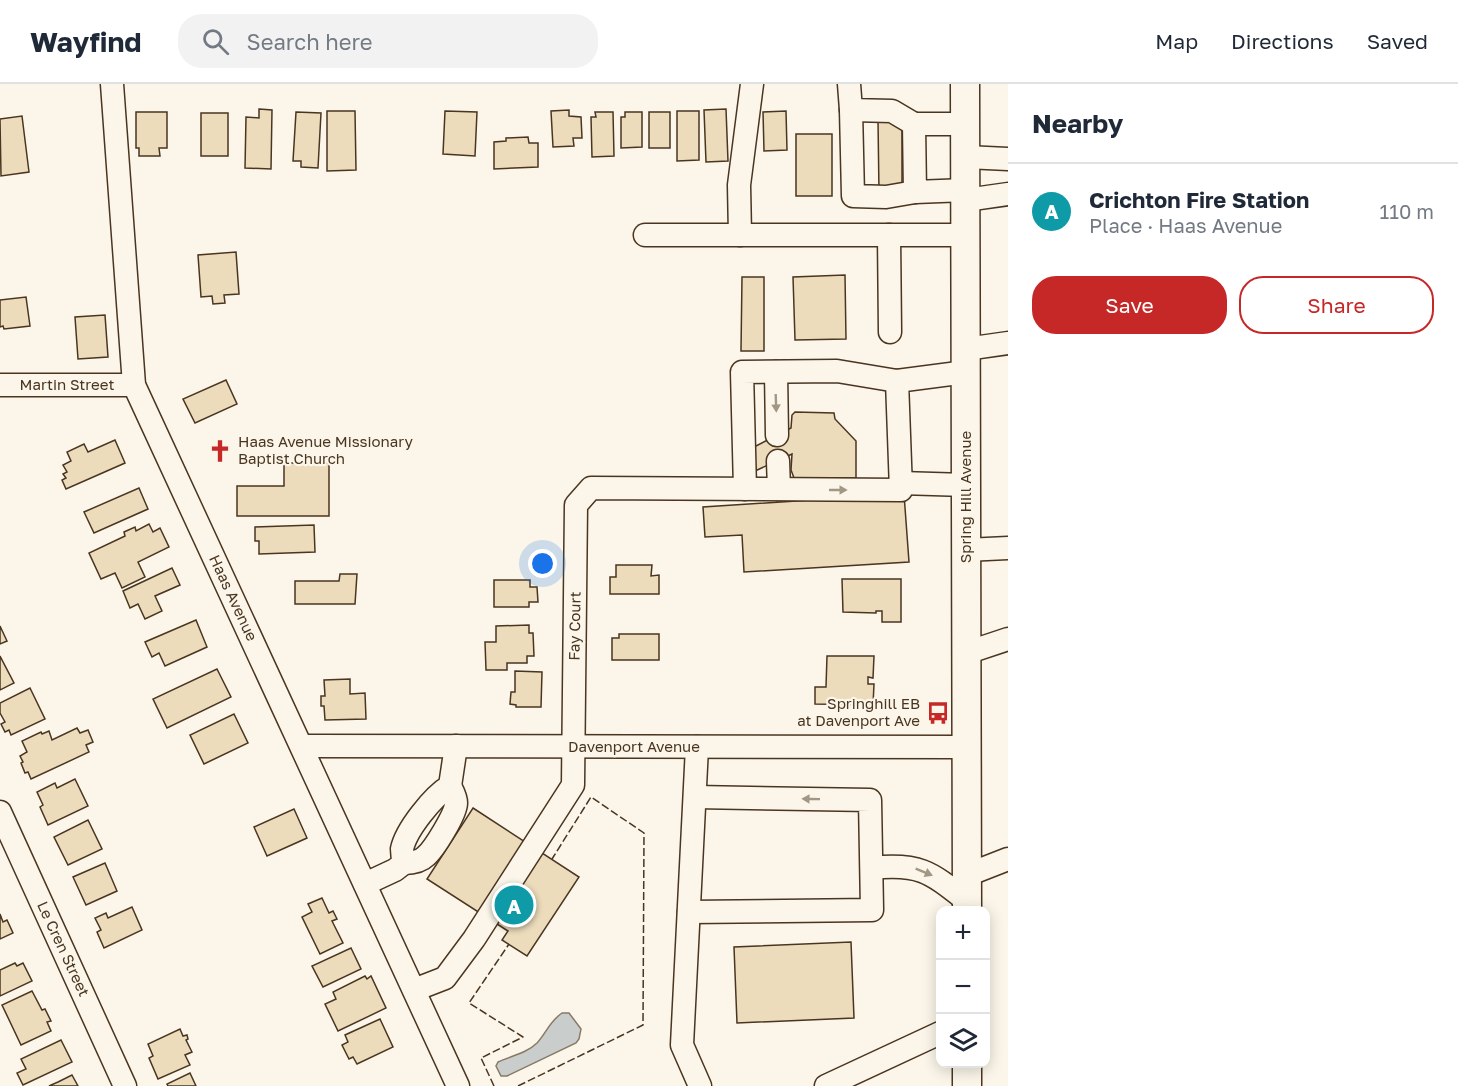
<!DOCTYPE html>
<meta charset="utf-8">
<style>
:root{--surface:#fff;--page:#f2f2f3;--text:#1f2937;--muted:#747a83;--line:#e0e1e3;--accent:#c62828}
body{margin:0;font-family:"Golos Text",sans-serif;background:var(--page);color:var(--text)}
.controls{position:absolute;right:18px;bottom:18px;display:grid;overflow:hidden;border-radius:12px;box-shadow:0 3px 15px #0003}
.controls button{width:54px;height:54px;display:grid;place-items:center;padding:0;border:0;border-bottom:2px solid var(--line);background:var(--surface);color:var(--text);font:30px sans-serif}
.you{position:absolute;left:543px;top:480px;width:21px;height:21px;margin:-15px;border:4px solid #fff;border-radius:50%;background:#1a73e8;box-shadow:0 0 0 9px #1a73e833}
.badge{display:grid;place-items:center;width:39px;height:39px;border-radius:50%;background:var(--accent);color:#fff;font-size:20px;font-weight:700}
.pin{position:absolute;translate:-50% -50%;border:3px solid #fff;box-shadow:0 2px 6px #0006}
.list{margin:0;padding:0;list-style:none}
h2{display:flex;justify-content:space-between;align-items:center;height:78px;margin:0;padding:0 24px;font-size:26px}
h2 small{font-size:20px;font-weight:400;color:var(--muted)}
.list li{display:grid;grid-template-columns:39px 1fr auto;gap:18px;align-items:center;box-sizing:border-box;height:96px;padding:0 24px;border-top:2px solid var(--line)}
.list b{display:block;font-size:22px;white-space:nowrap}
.list p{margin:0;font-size:20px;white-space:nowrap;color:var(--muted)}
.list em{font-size:20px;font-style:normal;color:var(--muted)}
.actions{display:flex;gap:12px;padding:18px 24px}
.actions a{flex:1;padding:14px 0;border:2px solid var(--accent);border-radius:24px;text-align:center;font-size:21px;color:var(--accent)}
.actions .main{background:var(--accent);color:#fff}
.icon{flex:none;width:33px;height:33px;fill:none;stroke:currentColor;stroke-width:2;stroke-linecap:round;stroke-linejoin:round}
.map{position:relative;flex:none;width:1008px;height:1002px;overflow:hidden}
header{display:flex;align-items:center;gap:36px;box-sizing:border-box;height:84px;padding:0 30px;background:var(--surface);border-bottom:2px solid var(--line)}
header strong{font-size:28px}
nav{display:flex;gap:33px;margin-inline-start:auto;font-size:21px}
.search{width:420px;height:54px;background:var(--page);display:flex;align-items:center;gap:15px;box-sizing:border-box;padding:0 21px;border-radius:24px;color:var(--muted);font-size:22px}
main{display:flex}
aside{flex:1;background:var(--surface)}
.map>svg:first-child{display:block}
</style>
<header>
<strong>Wayfind</strong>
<div class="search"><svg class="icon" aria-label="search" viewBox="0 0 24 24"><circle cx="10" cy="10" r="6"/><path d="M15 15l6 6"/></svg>Search here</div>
<nav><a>Map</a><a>Directions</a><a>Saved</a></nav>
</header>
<main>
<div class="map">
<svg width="1008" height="1002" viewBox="0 0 1008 1002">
<rect width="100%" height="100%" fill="#fbf6e9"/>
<!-- water -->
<path fill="#c9cecd" stroke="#887966" stroke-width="1.5" d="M 562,929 L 569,929 L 581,945 L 579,955 L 576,959 L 507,992 L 501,992 L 496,982 L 498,978 C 511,972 527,969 537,959 C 546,949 550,937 562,929 Z"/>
<!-- building -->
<g fill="#ecdcbc" stroke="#4a3520" stroke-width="1.5">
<polygon points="259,25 272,26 271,85 245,84 246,33 259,34"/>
<polygon points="726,25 728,77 706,78 704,26"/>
<polygon points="569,26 569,32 581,33 582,54 573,54 574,62 553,63 551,27"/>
<polygon points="327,27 355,27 356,86 327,87"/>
<polygon points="445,27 477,28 475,72 443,70"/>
<polygon points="677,27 699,27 699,76 677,77"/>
<polygon points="786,27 787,66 764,67 763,28"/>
<polygon points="136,28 167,28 167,64 159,64 160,72 139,72 139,64 136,64"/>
<polygon points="296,28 321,29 318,84 301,83 301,77 293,77"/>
<polygon points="595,28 613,28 614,72 592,73 591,33 596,33"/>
<polygon points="625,28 642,28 642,63 621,64 621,33 625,33"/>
<rect x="649" y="28" width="21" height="36"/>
<rect x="201" y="29" width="27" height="43"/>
<polygon points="22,32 29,88 1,92 0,35"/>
<polygon points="878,36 902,36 902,109 879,109"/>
<rect x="796" y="50" width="36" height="62"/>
<polygon points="528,53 529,59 538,59 538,83 494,85 494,58 506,57 506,54"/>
<polygon points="236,168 239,210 224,211 225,219 213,220 212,212 201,213 198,171"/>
<polygon points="845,191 846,255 795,256 793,193"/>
<polygon points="742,193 764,193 764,267 741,267"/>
<polygon points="26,213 30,242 4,245 3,242 0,243 0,216"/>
<polygon points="105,231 108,273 78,275 75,233"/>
<polygon points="226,296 237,320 195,339 183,315"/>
<polygon points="795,328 834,329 835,335 856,357 856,394 794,394 791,386 792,370 755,387 754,363 791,344 792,331"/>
<polygon points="115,356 125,379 66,405 62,396 66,394 63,390 67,388 63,381 71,377 67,368 84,360 88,368"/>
<polygon points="284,379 329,379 329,432 237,432 237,402 284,402"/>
<polygon points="139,404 148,425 94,449 84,428"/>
<polygon points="904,410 909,478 744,488 742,451 705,453 703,423"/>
<polygon points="149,440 153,448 160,444 169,463 138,478 145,493 122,504 115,489 101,495 89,469 125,452 124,448 135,443 136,447"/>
<polygon points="314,441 315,468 259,470 259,457 255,457 255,443"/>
<polygon points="616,481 652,481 651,492 659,491 659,510 610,510 610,493 616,493"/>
<polygon points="172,484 180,501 155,512 162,527 145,535 138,520 130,524 123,507"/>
<polygon points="340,490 357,490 355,520 295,520 295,497 339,497"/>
<polygon points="842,495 901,495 901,538 882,538 882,527 876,527 876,529 843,528"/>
<polygon points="494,496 530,496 530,503 537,503 538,518 529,518 529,523 494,523"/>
<polygon points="196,536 207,563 165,582 159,569 152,573 145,558"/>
<polygon points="529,541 529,549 533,549 534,572 527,572 527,579 507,579 507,586 486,586 485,558 496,558 496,542"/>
<polygon points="0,542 7,557 0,560"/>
<polygon points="619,550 659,550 659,576 612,576 612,554 619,554"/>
<polygon points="0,572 14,599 0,606"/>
<polygon points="827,572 874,572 873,594 868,593 868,600 874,600 873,621 815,620 815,603 826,603"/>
<polygon points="217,585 231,613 167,644 153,615"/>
<polygon points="515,587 542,588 541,623 516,623 516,621 510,620 511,608 515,608"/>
<polygon points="350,595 350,610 365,609 366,635 325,636 324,622 321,622 321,612 325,612 324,596"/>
<polygon points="30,604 45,635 11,651 9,646 5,648 1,640 5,638 0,629 0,619"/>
<polygon points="234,630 248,659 204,680 190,651"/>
<polygon points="77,644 80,649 88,646 93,658 86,661 89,668 31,695 28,688 25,689 21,679 23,678 20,672 27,668 22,657 41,648 42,650 49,647 52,656"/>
<polygon points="75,695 88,722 48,741 40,723 43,721 37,708 55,699 57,704"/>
<polygon points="473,724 579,793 527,872 502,856 508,847 427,795"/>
<polygon points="294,725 307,754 267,772 254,743"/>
<polygon points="88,736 102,765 68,781 54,753"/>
<polygon points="105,779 117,807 86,821 73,793"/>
<polygon points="322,814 329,829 333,827 337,835 332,837 343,859 320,870 302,833 312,828 308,820"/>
<polygon points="132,823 142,846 104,864 97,848 101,846 95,834 106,829 108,834"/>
<polygon points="0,830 3,838 7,836 13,849 0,855"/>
<polygon points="851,858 854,934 737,939 734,863"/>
<polygon points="351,864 361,885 323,903 312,882"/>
<polygon points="15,879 17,882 23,879 32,897 0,912 0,886"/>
<polygon points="365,892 367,895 371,892 386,924 338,947 325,920 336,915 333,908"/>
<polygon points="32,907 42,926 45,925 51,937 47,938 51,947 21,961 2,921"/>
<polygon points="380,935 393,963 357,980 353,973 349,975 342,961 348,958 345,951"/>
<polygon points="180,945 183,952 187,951 188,955 186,956 192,968 185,971 190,981 158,995 149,974 153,972 148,960"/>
<polygon points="61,956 72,978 23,1001 17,989 26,985 21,975"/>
<polygon points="190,989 196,1002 168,1002 167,1000"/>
<polygon points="72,991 78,1002 49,1002 58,998"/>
</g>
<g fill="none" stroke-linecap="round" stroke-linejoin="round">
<!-- minor casing -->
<g stroke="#4a3520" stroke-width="25">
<g id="minor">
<polyline points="112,0 134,301 458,1002"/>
<polyline points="849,0 851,26 892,27 914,40"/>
<polyline points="851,26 853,112 886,113 915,108"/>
<polyline points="965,40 914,40 915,108 966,106"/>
<polyline points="966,73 1008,75"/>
<polyline points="966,116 1008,110"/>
<polyline points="645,151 966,151"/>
<polyline points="740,151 739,101 752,0"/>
<polyline points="889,151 890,248"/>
<polyline points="966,265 1008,259"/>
<polyline points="776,288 777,351"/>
<polyline points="0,301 134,301"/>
<polyline points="778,377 779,405"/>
<polyline points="900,399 966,401"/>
<polyline points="745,405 742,288 837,287 897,297"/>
<polyline points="966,466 1008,464"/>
<polyline points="966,569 1008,555"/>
<polyline points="302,662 967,663"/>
<polyline points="697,663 682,961 700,1002"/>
<polyline points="0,728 125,1002"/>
<path d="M 404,779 C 412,779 420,778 426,772 C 434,765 456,730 456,719 C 456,713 453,708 450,702"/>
<path d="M 872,784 C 920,779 930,788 967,817"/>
<polyline points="967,791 1008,775"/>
<path d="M 365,800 L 395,786 L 404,779 C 403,775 402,769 402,765 C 406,746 433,712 450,702 L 456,662"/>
<polyline points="689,828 872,826 870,716 695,713"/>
<polyline points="414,906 445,894 474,855 573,701 576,421 591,404 901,406 897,297 966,288"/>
<polyline points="826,1002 940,949"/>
</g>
</g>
<!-- major casing -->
<g stroke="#4a3520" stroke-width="31">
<g id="major">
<polyline points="965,0 967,826"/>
<polyline points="967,1002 967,980"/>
</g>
</g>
<!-- minor -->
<use href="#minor" stroke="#fbf6e9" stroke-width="22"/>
<!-- major -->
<use href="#major" stroke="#fbf6e9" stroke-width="28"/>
<!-- fence -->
<g stroke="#4a3520" stroke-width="1.5" stroke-dasharray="8 3" stroke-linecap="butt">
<polyline points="494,1002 481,974 523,953 469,919 509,860"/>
<polyline points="518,1002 643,941 644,749 591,713 552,775"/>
</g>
</g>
<!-- one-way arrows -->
<defs><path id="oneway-solid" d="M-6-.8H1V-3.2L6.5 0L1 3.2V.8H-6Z" transform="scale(1.5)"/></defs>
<g fill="#a29684">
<use href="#oneway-solid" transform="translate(776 319) rotate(88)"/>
<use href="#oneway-solid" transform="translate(838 406)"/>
<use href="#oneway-solid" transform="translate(811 715) rotate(-179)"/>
<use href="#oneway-solid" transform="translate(924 788) rotate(22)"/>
</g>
<!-- icons -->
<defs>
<g id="church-bare" transform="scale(1.8)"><path d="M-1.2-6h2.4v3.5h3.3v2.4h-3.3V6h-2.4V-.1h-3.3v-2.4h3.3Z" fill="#c62828" stroke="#fbf6e9" stroke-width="2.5" paint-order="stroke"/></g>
<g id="bus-bare" transform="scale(1.8)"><path d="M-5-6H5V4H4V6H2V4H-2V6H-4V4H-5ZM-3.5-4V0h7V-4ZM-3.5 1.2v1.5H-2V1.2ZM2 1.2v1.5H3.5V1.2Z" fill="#c62828" stroke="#fbf6e9" stroke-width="2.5" paint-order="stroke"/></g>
</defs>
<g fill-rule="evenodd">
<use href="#church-bare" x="220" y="367"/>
<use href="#bus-bare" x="938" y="629"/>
</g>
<g text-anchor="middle" stroke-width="4.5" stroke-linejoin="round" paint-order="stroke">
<!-- street labels -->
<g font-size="15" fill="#4a3520" stroke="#fbf6e9">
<text x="67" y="306">Martin Street</text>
<text transform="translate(966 413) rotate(-90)" y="5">Spring Hill Avenue</text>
<text transform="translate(233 514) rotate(65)" y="5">Haas Avenue</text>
<text transform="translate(575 542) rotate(-89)" y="5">Fay Court</text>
<text x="634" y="668">Davenport Avenue</text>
<text transform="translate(63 865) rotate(65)" y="5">Le Cren Street</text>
</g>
<!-- poi labels -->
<g font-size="15" fill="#4a3520" stroke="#fbf6e9" text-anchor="start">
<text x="238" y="363">Haas Avenue Missionary<tspan x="238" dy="17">Baptist Church</tspan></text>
<text x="920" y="625" text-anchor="end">Springhill EB<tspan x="920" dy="17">at Davenport Ave</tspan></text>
</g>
</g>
</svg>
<div class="controls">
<button>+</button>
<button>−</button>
<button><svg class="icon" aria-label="layers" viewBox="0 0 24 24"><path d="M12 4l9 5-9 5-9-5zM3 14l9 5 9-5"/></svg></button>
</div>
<div class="you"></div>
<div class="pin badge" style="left:514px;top:821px;background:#0f9aa8">A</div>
</div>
<aside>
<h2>Nearby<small></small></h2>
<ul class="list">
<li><span class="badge" style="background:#0f9aa8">A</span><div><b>Crichton Fire Station</b><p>Place · Haas Avenue</p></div><em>110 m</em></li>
</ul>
<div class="actions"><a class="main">Save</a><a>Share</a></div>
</aside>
</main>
